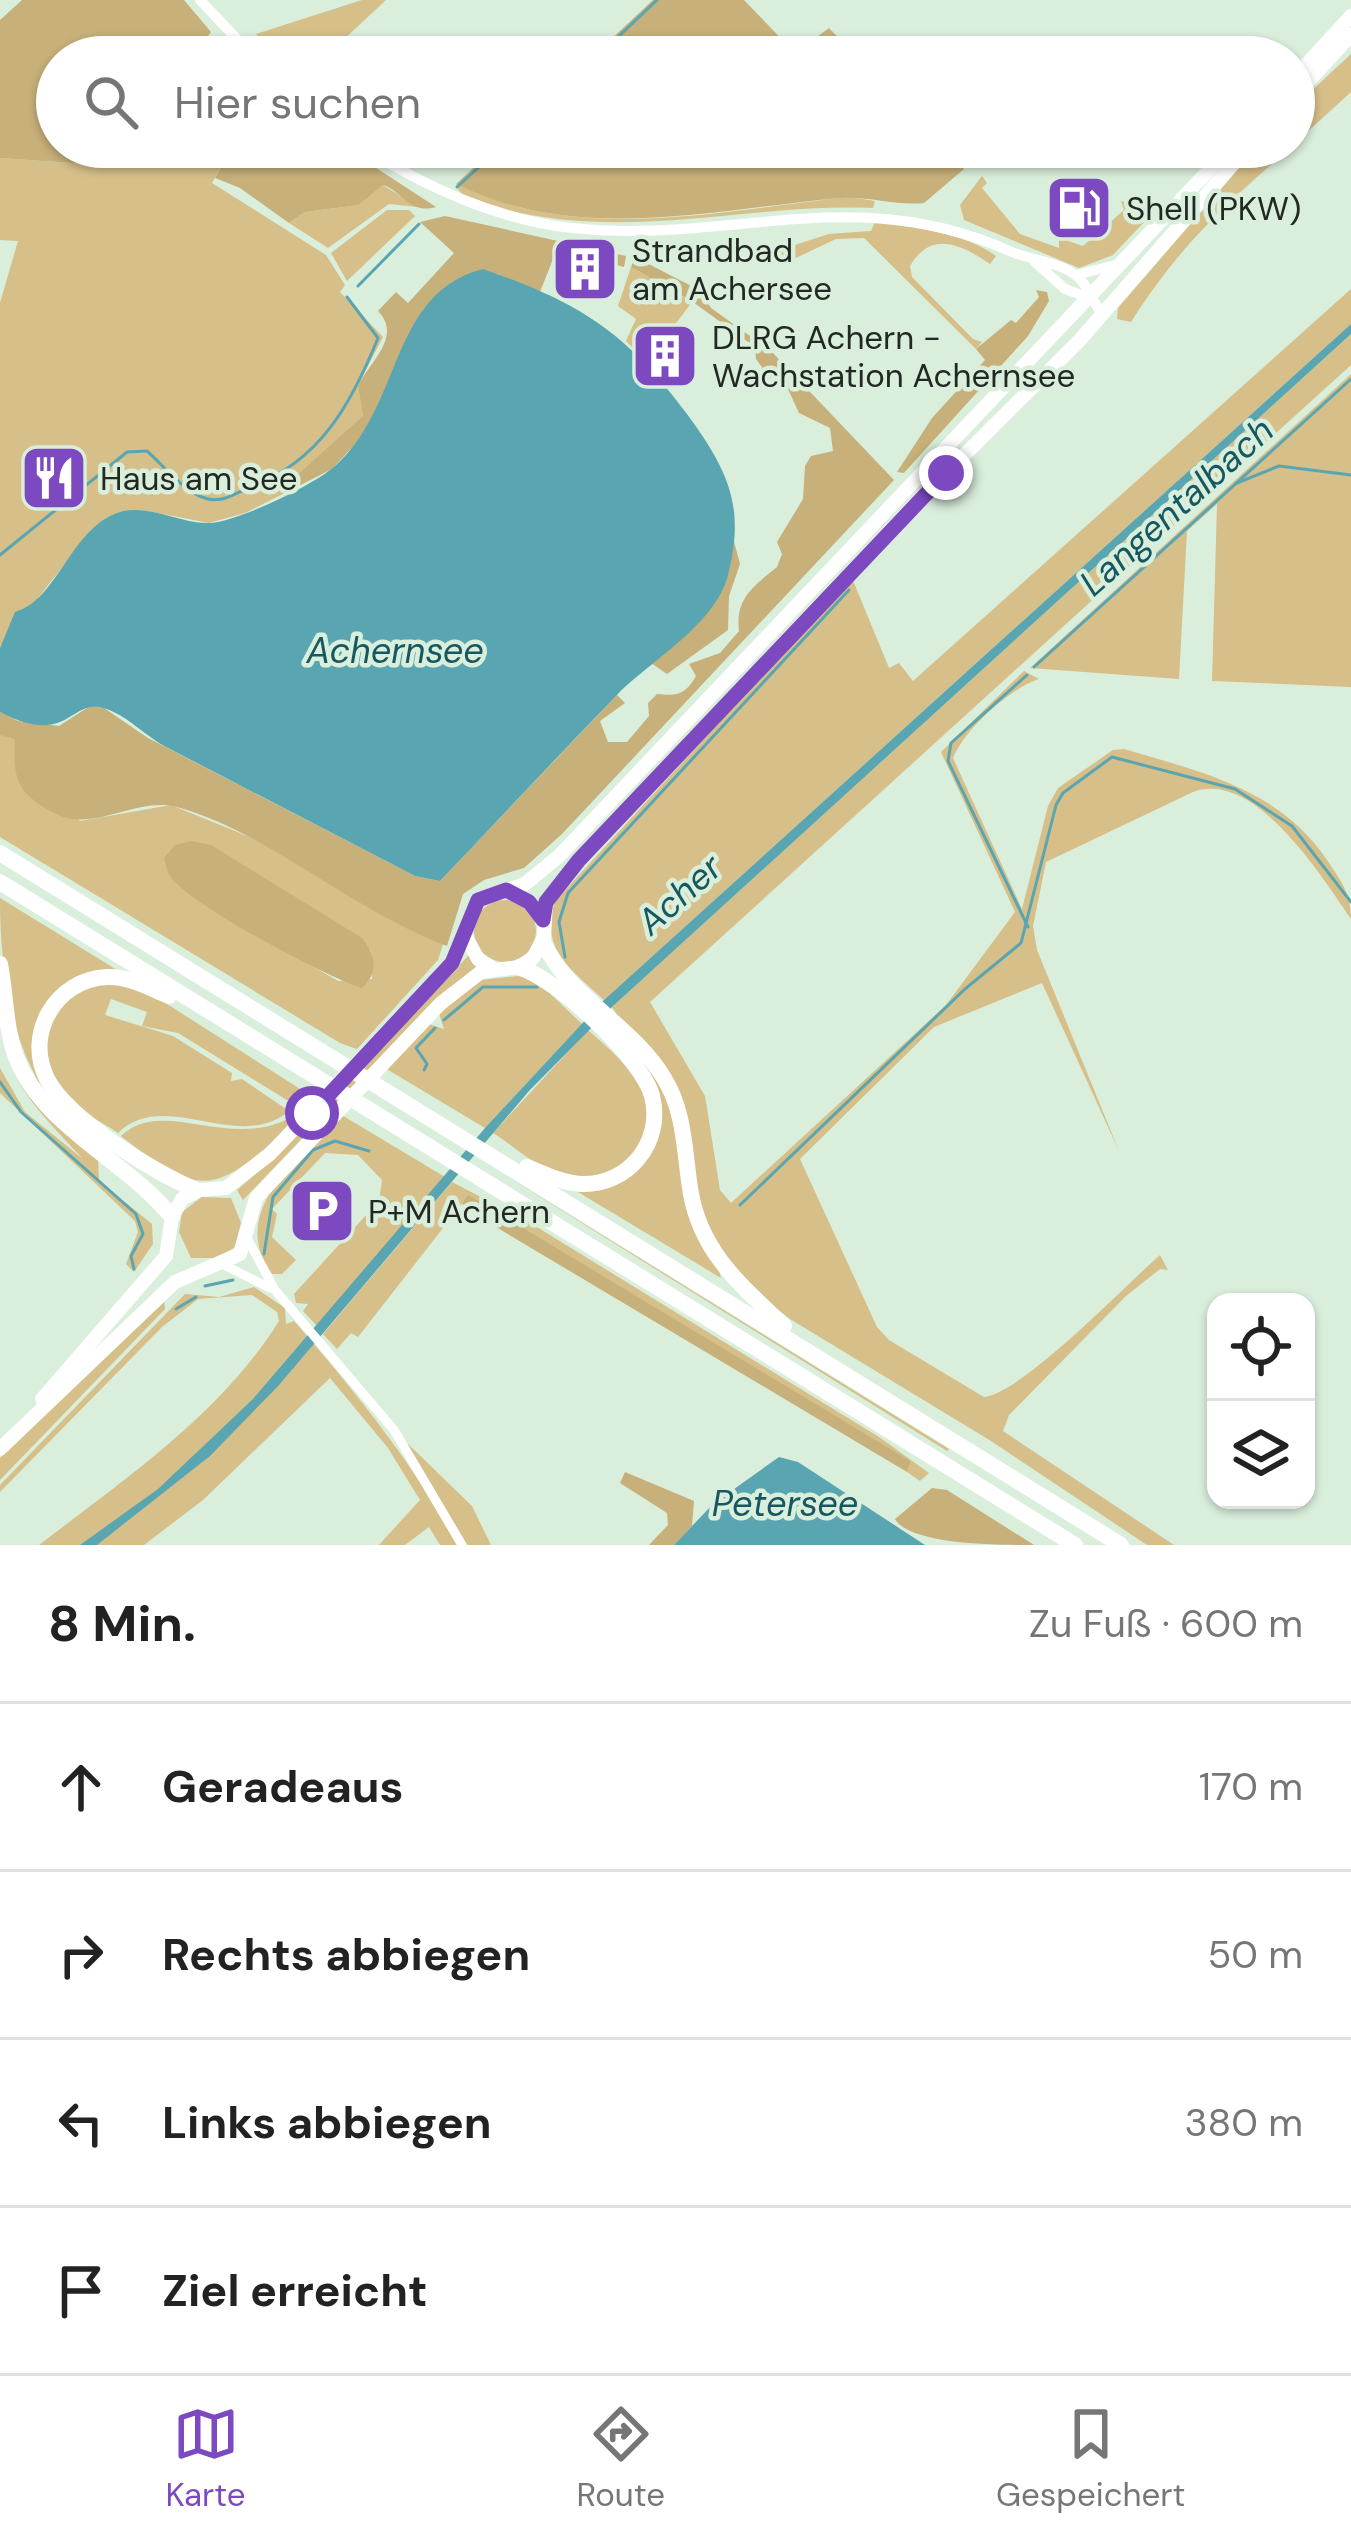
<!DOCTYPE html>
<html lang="de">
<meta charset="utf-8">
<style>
:root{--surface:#fff;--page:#f2f2f2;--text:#222;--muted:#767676;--line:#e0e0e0;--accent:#7c49c1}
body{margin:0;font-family:"DM Sans",sans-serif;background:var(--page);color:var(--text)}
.controls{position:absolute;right:36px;bottom:36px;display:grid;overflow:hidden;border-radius:24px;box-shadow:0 3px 9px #0004}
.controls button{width:108px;height:108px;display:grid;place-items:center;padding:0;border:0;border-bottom:3px solid var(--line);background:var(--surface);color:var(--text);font:60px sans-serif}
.stop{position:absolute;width:36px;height:36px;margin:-27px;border:9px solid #7c49c1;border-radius:50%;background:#fff}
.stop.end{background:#7c49c1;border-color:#fff;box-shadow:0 3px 12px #0008}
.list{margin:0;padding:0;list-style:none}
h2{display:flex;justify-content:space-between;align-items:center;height:156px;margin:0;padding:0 48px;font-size:51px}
h2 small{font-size:39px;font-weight:400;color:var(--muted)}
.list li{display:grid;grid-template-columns:78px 1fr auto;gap:36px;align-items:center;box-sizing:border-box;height:168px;padding:0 48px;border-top:3px solid var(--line)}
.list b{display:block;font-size:45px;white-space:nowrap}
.list em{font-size:39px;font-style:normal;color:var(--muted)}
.icon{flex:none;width:66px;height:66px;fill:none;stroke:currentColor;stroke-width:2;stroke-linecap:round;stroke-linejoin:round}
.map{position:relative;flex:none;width:1351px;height:1545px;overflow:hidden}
.search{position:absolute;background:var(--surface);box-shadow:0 3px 9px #0004;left:36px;right:36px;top:36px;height:132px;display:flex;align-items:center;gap:30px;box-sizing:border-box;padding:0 42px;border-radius:66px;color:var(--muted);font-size:45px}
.sheet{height:828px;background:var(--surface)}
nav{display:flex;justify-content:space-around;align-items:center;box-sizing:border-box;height:168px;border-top:3px solid var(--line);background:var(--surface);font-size:33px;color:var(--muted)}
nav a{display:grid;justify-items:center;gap:6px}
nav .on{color:var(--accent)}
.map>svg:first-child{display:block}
</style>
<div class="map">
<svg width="1351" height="1545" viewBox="0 0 1351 1545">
<rect width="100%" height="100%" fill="#daeedc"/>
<!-- green -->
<g fill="#d6bf88" fill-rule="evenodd">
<polygon points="362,0 386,0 325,57 280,57 256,34"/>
<polygon points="1351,54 1351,92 1294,144 1294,107"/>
<polygon points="93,147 232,147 212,183 326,255 345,285 340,292 383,337 358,385 363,416 285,493 245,513 209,523 142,510 91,530 0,647 0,303 18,241 0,240 0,158 86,164"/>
<path d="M 1257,147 L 1291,147 C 1223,207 1180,245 1131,322 L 1117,319 L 1118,308 Z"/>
<polygon points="982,176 987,183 982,188 1020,234 1059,248 1059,238 1083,246 1124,210 1121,201 1144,207 1162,203 1113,255 1079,268 964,220 960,205"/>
<path d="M 456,184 C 578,245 721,210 850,197 L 875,201 L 873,208 C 744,203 622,244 493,206 C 478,201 461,200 456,184 Z"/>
<polygon points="383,185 418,207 389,204 328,248 289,223 305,212 359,205"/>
<polygon points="387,210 409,210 415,216 347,281 331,253"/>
<path d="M 875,222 C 913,228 964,232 996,256 L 990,264 C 961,244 931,230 910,266 L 912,277 L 973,339 L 982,342 L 976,349 L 864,238 L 836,239 L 783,264 L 773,252 L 829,234 L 871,231 Z"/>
<polygon points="631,267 692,302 647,362 626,341 636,319 618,306"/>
<path d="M 1351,289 L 1351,324 L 604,1000 C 576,974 536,948 556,900 L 852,578 L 889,668 L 899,663 L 913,681 Z"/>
<path d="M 1351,334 L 1351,365 L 650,1002 L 705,1096 L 720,1190 L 731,1203 L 946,1005 L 1015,912 L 941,752 L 1024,671 L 1039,679 C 1010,688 964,730 953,758 L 1022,909 L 1048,806 L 1058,788 L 1113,750 L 1124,749 C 1202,772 1279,789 1327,860 C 1341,881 1351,893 1351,919 C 1322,877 1255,769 1193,792 L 1046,862 L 1033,926 L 1037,950 L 1119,1151 L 1042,983 L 934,1027 L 800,1159 L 877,1327 L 889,1340 L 984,1397 C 1021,1394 1127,1284 1160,1255 L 1168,1270 L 1160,1269 L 1126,1296 L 1009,1415 L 1003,1431 L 1174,1545 L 1147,1545 L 991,1441 L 790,1319 L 743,1283 L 701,1216 L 686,1120 L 612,1007 Z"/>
<polygon points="1351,374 1351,687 1212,681 1217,504 1187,531 1179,679 1030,668"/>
<path d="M 0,712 L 80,821 L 171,805 L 451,919 L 438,960 L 357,1049 L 340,1043 L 0,837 ZM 170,876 L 371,951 L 372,979 L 338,981 L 218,911 Z"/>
<path d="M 0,898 L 117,970 L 44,1010 L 46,1094 C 9,1038 0,964 0,898 Z"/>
<circle cx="505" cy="931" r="31"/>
<polygon points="469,955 476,967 429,1006 243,1200 237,1190 284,1149"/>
<polygon points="518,976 536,980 582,1024 485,1128 385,1068 429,1024 444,1029 439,1014 481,980"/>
<path d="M 116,982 L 153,995 L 311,1096 L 298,1107 L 178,1033 L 142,1026 L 147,1012 L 111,999 L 105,1015 L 173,1036 L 232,1073 L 231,1081 L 242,1079 L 289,1111 C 237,1154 165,1087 118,1133 C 104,1123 87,1116 73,1102 C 42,1073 33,1013 78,990 C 88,985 105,984 116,982 Z"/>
<path d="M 0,998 L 5,1037 L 98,1159 L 99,1181 L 152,1224 L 153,1244 L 134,1272 L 126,1264 L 138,1232 L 135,1221 L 0,1093 L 0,1068 L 25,1112 L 83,1159 C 32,1104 0,1077 0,998 Z"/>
<path d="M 588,1030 C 624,1062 676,1104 631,1157 C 620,1170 600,1179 582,1179 C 547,1179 519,1149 493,1133 Z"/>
<polygon points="640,1057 670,1100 721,1278 578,1192 651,1149"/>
<path d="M 340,1114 L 445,1177 L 317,1326 L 303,1311 L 308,1304 L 296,1303 L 294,1294 L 379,1201 L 382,1180 L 358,1155 L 325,1153 L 272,1209 L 277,1214 L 272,1237 L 296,1260 L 282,1274 L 272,1274 C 226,1212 300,1157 340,1114 Z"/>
<path d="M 289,1118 L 289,1127 C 214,1196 200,1198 121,1136 C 162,1096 229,1151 289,1118 Z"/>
<polygon points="487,1164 949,1449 947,1451"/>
<polygon points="452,1182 527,1221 879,1437 929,1473 920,1481 907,1472 911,1461 468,1196 358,1337 351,1333 337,1349 323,1334"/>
<polygon points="202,1197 231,1198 241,1223 235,1247 218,1258 191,1258 179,1232 182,1212"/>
<path d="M 254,1287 L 285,1308 L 286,1324 L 294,1321 C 355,1391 413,1463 458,1545 L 440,1545 L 429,1527 L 405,1545 L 379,1545 L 420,1500 L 388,1448 L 330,1378 L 203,1500 L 144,1545 L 39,1545 C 125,1479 221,1414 279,1321 L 277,1312 L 252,1295 L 198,1299 L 162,1327 L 0,1492 L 0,1485 L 185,1294 L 219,1297 Z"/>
<polygon points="164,1298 165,1309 0,1480 0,1458"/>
<polygon points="407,1443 472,1506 491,1545 467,1545"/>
</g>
<!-- forest -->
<g fill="#c7b079">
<polygon points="22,0 184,0 211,32 192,57 57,57 57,147 93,147 86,164 0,158 0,20"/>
<polygon points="653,0 744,0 795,53 829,28 857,57 592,57"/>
<path d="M 232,147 L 344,147 L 436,207 C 410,215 402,191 383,185 L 359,205 L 305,212 L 289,223 L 240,188 L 215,178 Z"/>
<path d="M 496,147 L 944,147 L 964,169 L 924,203 C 896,206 869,196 841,198 C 714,209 577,245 456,184 Z"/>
<path d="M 445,216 L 626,256 L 624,267 L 557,249 L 540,292 L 497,274 L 390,386 L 371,427 L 332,469 L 285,493 L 295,477 L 363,416 L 358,386 C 369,362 403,337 378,311 L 396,292 L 408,303 L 454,253 L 420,222 Z"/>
<path d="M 635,257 L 701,291 L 711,308 L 771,351 L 894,480 L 562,834 L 524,868 L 484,880 L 463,894 L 447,946 C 351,910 270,833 177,807 C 135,796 92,835 52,812 C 16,792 13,778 15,739 L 0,735 L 0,712 L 18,721 L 59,726 L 90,706 L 104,708 L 148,738 L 415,876 L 440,881 L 617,695 L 625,703 L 600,721 L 608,742 L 627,742 L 649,716 L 648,703 L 657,694 C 677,696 685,695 696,676 L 689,664 L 720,653 L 739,631 C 735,598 754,586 777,567 L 782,554 L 777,542 L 803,499 L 805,466 L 811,456 L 833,451 L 830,428 L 799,413 L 787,387 L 769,377 L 756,359 L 755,347 L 693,302 L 631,267 Z"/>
<polygon points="1036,290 1047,292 1049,301 1028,336 904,473 897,472 932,418 985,360 976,349 1011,320 1016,323 1039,297"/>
<path d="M 732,534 L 740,564 L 729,596 L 728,630 L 667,674 L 651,663 C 700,619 726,603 732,534 Z"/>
<path d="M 191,841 L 211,845 L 362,938 C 376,956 379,972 362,988 C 328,978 188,904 170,876 C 166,870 166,864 164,858 L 175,845 Z"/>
<polygon points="468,1195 911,1461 907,1472 501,1230 462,1204"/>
<polygon points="625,1472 694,1501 692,1526 674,1545 649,1545 668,1525 667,1513 620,1483"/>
<path d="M 932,1488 L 947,1490 L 1034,1545 C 998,1545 910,1545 895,1519 Z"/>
</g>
<!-- water -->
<g fill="#59a6b2">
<path d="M 483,269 C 580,303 625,331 687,414 C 727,469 746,505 728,575 C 716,624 650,661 617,695 C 557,757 499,819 440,881 L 415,876 C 332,833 249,790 166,747 C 145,736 126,714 103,708 C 70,698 68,748 0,712 L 0,648 L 15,612 C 55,601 68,538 110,516 C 143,499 176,524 209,523 C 237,522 314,485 335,466 C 403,406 389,293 483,269 Z"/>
<polygon points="1351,324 1351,334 612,1007 529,1091 279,1385 210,1456 97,1545 80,1545 158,1489 253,1399 485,1128 604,1000"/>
<polygon points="779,1457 798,1462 925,1545 674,1545 713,1504"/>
</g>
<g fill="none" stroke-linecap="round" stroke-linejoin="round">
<!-- stream -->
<g stroke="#59a6b2" stroke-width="3">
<polyline points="597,57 657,0"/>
<polyline points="457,187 501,147"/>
<polyline points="358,286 419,224"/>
<polyline points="1237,483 1279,466 1351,475"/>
<path d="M 0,555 L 127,452 L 147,451 C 163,465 184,492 205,498 C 221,504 233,494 249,488 C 319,462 351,405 378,338 L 347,297"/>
<polyline points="1034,667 1351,379"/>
<polyline points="1027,675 951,743 948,761 1028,927"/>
<polyline points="565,957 559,922 568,893 849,590"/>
<polyline points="444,1020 483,987 537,987"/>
<polyline points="424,1070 427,1064 416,1048 435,1028"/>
<polyline points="0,1082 21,1112 136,1214 143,1234 131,1256 134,1269"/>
<polyline points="740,1205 965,989 1021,943 1056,805 1063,793 1112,757 1235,789 1292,826 1351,902"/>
<polyline points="264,1254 273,1197 313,1150 335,1141 369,1151"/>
<polyline points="205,1286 233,1280"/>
<polyline points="176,1309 196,1297"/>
</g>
<!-- minor -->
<g stroke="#fff" stroke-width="9">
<polyline points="248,1240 275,1290 394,1430 462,1545"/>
<polyline points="224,1265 270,1288"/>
</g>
<!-- tertiary -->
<g stroke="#fff" stroke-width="10">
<polyline points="200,0 254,57"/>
<path d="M 361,147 C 425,186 496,220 572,228 C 731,245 853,180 1012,252 C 1035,262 1069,262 1084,284 C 1091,294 1095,305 1103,315"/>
<polyline points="1035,262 1065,289 1090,298"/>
<polyline points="1076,275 1119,264"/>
</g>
<!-- primary -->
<g stroke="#fff" stroke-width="14">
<polyline points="1294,78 1351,16"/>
<polyline points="1294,97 1351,35"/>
<polyline points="506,890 528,902 543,920"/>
<polyline points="465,935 478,959 492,968"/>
<polyline points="42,1399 166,1256 172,1217 182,1199 199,1190 226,1188 270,1154 453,963 478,900 525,884 559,856 1231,147"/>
<polyline points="0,1449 175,1282 240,1254 256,1198 441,1003 481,972 519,967 533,958 544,937 546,902 579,860 914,505 1079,341 1248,147"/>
</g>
<!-- motorway -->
<g stroke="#fff" stroke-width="16">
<polyline points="0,853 1121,1545"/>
<polyline points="0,882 1075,1545"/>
<path d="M 543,942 C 569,998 633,1026 664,1078 C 686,1114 684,1154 691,1194 C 702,1254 742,1286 784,1326"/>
<path d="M 0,964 C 6,995 5,1027 16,1057 C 42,1126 126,1160 172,1217"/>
<path d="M 519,967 C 557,979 642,1058 652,1096 C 664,1142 628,1186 581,1184 C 562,1183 544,1174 527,1167"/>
<path d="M 169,996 C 149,988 129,976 107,977 C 56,979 24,1034 47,1079 C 69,1120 154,1172 196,1190"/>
</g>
</g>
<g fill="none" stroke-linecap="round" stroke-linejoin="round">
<!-- route -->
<polyline stroke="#7c49c1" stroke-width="15" points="312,1113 452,963 478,900 506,890 529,902 543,920 546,902 579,860 946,473"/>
</g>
<!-- icons -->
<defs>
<g id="fuel-square" transform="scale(3.45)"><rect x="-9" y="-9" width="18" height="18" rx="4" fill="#7c49c1" stroke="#daeedc"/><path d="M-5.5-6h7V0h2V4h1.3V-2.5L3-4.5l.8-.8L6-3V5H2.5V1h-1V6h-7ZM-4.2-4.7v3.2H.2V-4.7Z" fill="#fff"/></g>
<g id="building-square" transform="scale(3.45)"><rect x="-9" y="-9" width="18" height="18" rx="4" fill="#7c49c1" stroke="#daeedc"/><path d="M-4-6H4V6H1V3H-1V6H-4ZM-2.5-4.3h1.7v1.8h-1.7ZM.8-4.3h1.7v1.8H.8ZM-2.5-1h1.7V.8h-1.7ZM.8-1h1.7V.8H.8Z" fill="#fff"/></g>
<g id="restaurant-square" transform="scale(3.45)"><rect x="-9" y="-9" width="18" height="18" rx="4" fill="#7c49c1" stroke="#daeedc"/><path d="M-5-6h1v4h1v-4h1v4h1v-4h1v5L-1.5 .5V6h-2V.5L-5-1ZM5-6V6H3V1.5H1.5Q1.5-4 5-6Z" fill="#fff"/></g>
<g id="parking-square" transform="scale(3.45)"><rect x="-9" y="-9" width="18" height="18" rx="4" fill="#7c49c1" stroke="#daeedc"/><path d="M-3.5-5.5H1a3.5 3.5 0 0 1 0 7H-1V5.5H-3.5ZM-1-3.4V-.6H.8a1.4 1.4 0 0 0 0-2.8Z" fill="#fff"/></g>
</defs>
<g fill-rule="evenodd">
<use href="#fuel-square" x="1079" y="208"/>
<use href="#building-square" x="585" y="269"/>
<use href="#building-square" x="665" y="356"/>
<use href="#restaurant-square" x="54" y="478"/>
<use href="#parking-square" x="322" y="1211"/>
</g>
<g text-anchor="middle" stroke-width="9" stroke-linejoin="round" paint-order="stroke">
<!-- poi labels -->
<g font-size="33" fill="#222923" stroke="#daeedc" text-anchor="start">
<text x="1126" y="220">Shell (PKW)</text>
<text x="632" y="262">Strandbad<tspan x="632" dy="38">am Achersee</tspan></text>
<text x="712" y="349">DLRG Achern -<tspan x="712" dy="38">Wachstation Achernsee</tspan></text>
<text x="100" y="490">Haus am See</text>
<text x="368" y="1223">P+M Achern</text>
</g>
<!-- water labels -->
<g font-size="36" font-style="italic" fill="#165861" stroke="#daeedc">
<text transform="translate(1176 506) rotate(-42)" y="13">Langentalbach</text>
<text x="395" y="663">Achernsee</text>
<text transform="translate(679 894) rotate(-42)" y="13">Acher</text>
<text x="785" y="1516">Petersee</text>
</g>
</g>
</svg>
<div class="controls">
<button><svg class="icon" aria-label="locate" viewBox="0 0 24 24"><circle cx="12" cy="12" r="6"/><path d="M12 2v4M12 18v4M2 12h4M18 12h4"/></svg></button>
<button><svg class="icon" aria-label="layers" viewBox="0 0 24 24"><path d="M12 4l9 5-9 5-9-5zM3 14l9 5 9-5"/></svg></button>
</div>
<div class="stop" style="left:312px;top:1113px"></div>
<div class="stop end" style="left:946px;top:473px"></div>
<div class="search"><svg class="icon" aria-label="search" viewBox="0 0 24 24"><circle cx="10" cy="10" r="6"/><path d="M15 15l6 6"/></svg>Hier suchen</div>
</div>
<section class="sheet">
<h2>8 Min.<small>Zu Fuß · 600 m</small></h2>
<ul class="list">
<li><svg class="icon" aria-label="ahead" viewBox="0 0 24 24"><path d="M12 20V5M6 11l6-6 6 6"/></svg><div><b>Geradeaus</b></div><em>170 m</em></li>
<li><svg class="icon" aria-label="right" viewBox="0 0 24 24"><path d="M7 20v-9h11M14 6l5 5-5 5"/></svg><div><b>Rechts abbiegen</b></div><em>50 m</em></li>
<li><svg class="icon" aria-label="left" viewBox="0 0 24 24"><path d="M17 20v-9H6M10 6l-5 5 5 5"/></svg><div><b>Links abbiegen</b></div><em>380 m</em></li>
<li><svg class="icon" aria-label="arrive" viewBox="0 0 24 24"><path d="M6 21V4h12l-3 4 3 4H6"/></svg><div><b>Ziel erreicht</b></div></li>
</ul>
</section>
<nav>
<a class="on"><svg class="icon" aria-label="map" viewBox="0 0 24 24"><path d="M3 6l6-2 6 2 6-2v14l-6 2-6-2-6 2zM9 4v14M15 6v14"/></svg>Karte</a>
<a><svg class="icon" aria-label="directions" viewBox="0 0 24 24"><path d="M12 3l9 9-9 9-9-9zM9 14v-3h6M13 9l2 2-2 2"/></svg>Route</a>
<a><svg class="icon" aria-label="saved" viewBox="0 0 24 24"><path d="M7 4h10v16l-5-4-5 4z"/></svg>Gespeichert</a>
</nav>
